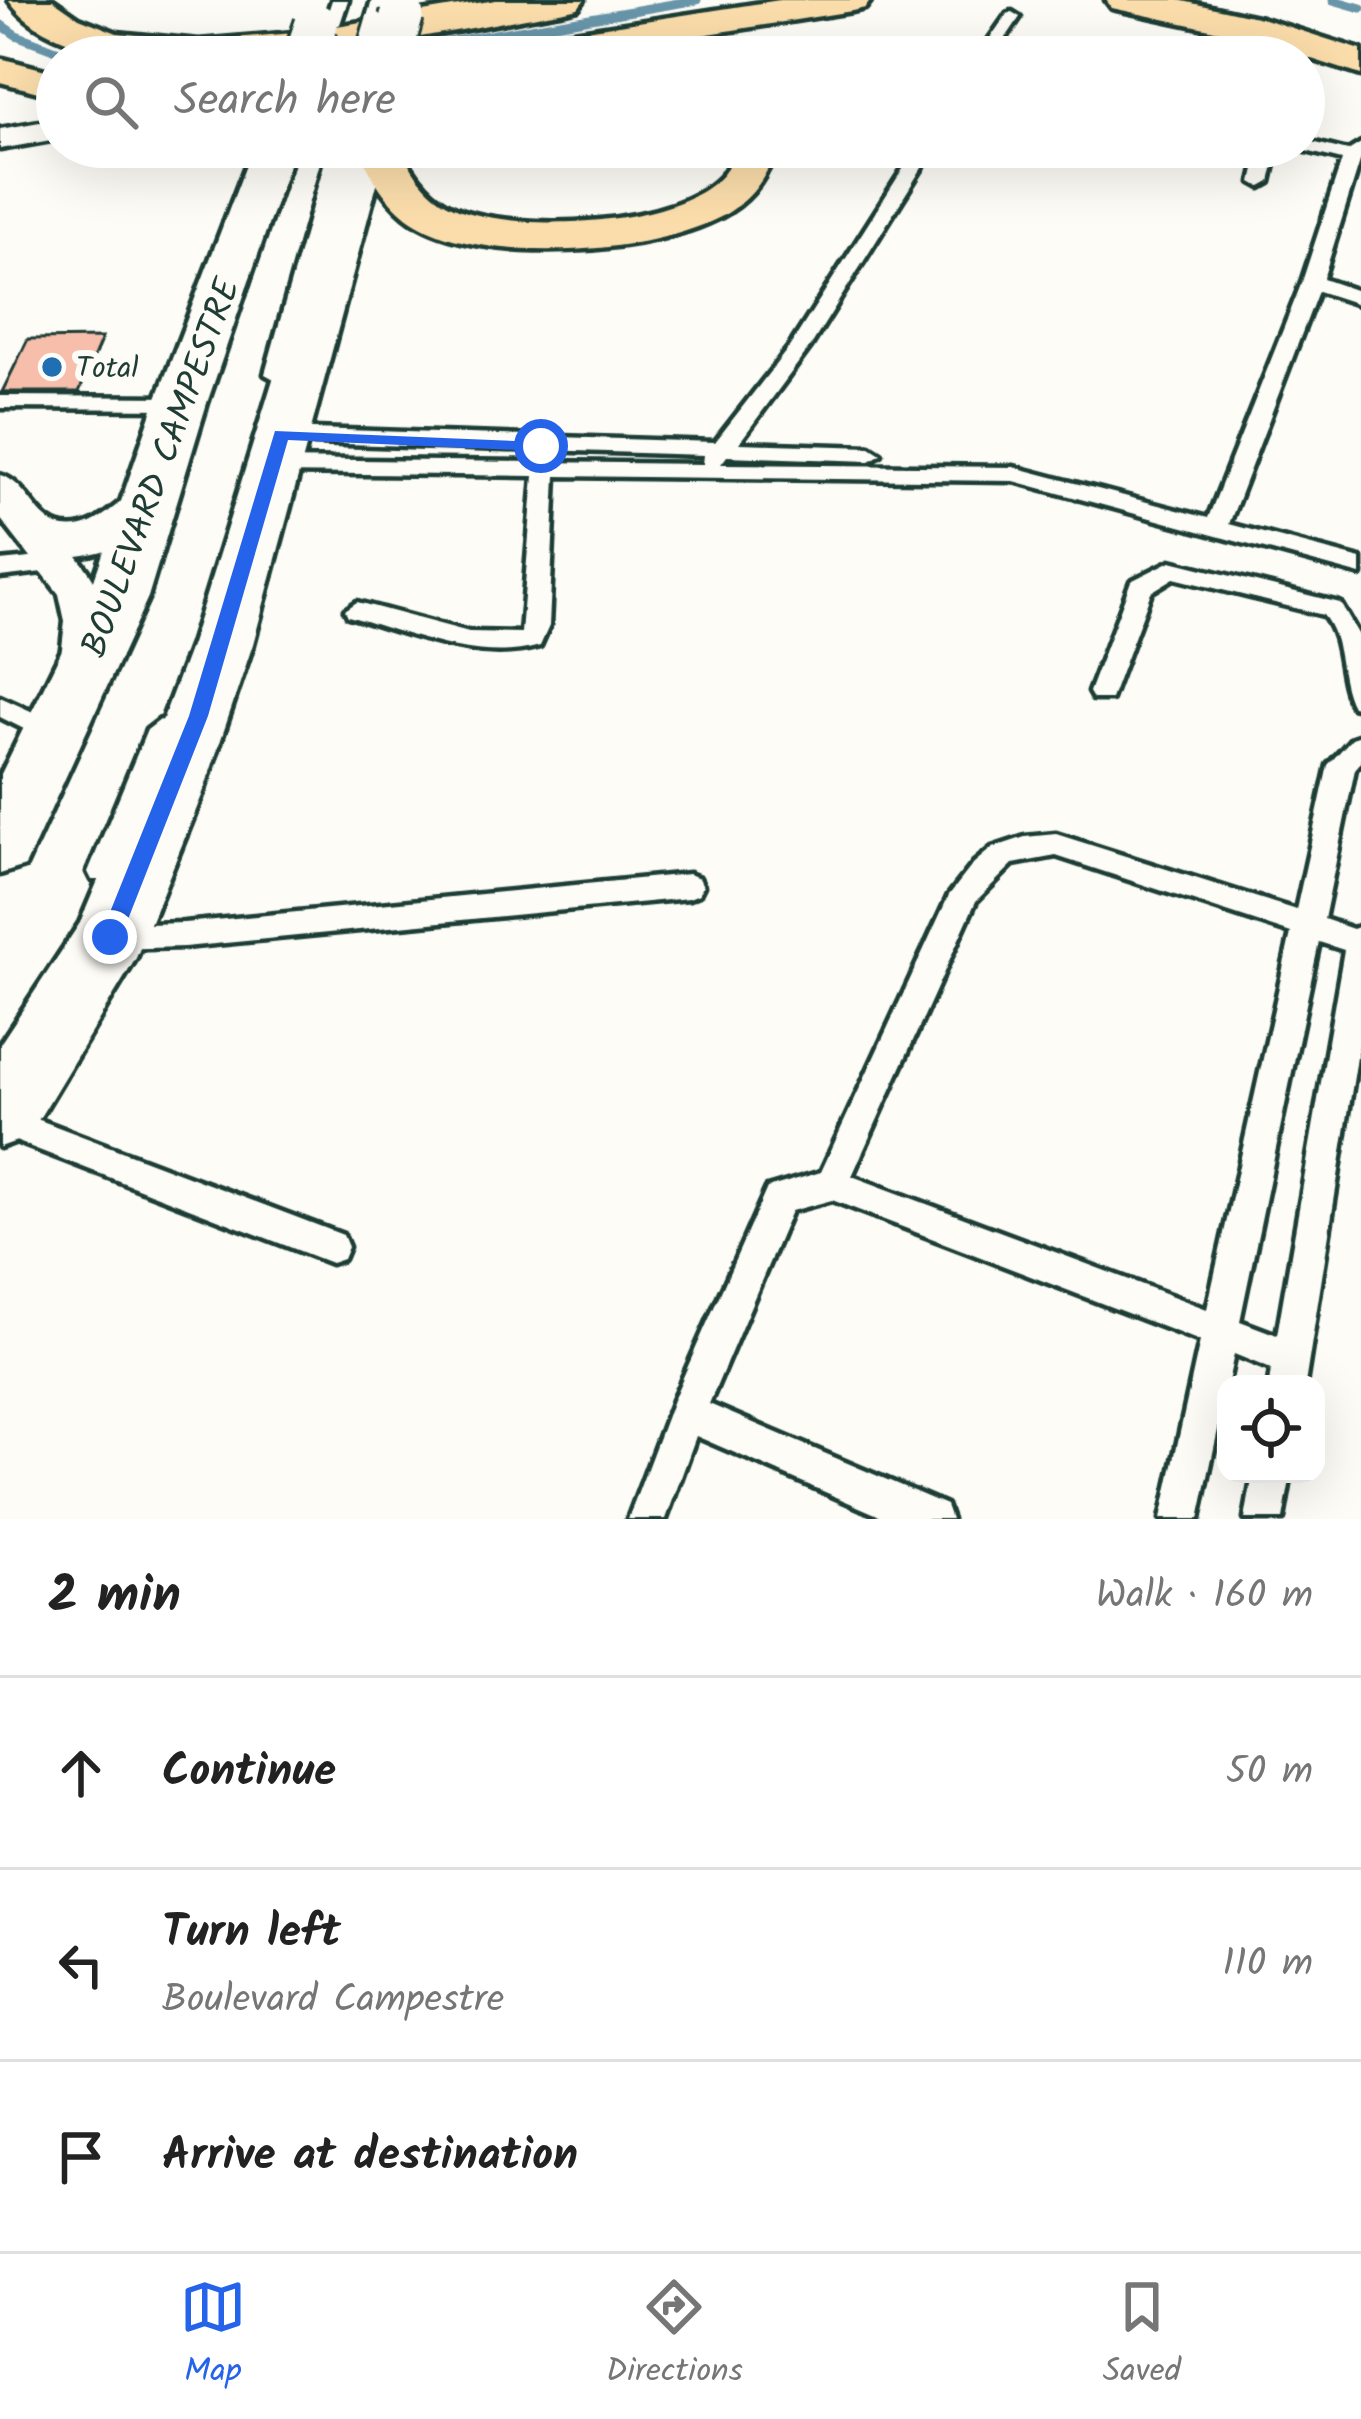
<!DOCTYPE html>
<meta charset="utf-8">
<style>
:root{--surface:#fff;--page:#f6f6f6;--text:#222;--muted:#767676;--line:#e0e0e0;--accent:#2563eb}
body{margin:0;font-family:Kalam,sans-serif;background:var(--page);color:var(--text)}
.controls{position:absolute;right:36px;bottom:36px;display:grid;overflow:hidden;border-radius:24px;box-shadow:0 12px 48px #0002}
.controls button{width:108px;height:108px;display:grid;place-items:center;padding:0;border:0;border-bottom:3px solid var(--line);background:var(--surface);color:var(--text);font:60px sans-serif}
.stop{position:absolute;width:36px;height:36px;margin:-27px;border:9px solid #2563eb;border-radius:50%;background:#fff}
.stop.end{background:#2563eb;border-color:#fff;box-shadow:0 3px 12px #0008}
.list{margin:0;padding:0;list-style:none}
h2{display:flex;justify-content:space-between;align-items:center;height:156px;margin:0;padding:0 48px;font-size:51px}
h2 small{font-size:39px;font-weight:400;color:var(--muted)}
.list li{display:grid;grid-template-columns:78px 1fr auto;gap:36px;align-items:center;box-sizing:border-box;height:192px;padding:0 48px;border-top:3px solid var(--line)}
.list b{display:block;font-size:45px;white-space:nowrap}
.list p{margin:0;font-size:39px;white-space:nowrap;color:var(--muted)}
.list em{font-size:39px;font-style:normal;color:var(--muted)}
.icon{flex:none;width:66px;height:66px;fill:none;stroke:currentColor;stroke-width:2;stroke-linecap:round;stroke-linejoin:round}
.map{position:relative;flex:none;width:1361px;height:1519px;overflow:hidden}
.search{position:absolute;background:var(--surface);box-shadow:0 12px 48px #0002;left:36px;right:36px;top:36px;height:132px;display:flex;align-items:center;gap:30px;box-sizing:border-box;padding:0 42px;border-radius:66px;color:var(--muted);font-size:45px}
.sheet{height:732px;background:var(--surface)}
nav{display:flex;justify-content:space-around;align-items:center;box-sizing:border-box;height:168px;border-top:3px solid var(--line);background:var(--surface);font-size:33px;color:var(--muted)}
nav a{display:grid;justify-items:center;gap:6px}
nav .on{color:var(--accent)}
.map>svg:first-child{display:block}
</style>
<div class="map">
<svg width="1361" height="1519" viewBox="0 0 1361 1519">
<rect width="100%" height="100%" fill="#fdfcf7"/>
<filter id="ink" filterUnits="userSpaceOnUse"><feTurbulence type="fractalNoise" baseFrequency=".00833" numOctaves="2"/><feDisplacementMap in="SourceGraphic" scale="24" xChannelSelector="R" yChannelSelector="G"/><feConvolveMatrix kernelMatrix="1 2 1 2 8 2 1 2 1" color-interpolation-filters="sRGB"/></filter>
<g filter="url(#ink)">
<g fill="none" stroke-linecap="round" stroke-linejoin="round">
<!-- stream -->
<g stroke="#6895a9" stroke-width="9">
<polyline points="1333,0 1361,8"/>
<polyline points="0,24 16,35 75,57"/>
<polyline points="401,50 697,0"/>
</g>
</g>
<!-- building -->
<polygon fill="#f6beab" stroke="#1f3d34" stroke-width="3" points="102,338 79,392 2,392 28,339"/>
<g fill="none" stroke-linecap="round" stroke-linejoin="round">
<!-- service casing -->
<g stroke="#1f3d34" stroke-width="9">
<g id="service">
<polygon points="332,0 348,0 340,24 332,29 324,24"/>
<polygon points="372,0 388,0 382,20 374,25 366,20"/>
<polygon points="1012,12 1020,17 993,57 977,57 1007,14"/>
<path d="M 1304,140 L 1348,151 L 1361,143 L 1361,158 L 1323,279 L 1361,292 L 1361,305 L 1318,291 L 1229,524 L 1361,559 L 1361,575 L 1014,481 L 556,476 L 549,626 L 540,646 C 476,664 409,633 348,616 L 345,610 L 357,602 L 469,632 L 521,633 L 534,476 L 275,473 L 264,466 L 275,459 L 703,464 L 704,455 L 281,442 L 270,435 L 281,428 L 715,442 L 790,346 L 917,147 L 935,147 L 810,347 L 739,443 L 870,447 L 881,454 L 870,461 L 727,456 L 721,464 L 1014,467 L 1208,518 L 1302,282 L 1342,160 L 1298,149 L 1304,147 Z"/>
<polygon points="329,147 347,147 287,374 276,380 265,374"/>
<polygon points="1260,147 1278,147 1270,182 1261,187 1252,182"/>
<polygon points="0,396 181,397 192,403 181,409 0,408"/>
<polygon points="60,555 72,563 68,569 0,577 0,561"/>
<path d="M 1171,561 L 1340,603 L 1361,639 L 1361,708 L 1352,706 C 1337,677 1344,640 1323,615 L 1174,578 L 1151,592 L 1111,699 L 1093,699 L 1089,692 L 1131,581 Z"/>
<polygon points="0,697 66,727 70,734 66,741 48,741 0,717"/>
<polygon points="160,720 173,730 116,872 112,880 92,880 88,872 147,730"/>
<path d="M 1361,735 L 1361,762 L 1355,769 L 1324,919 L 1353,929 L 1361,926 L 1361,1032 L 1305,1384 L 1269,1384 L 1271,1369 L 1234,1354 L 1199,1519 L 1161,1519 L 1200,1341 L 832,1200 L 791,1211 L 709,1404 L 946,1505 L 951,1519 L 887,1519 L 696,1436 L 666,1519 L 628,1519 L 673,1400 L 767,1188 L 821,1172 L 949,895 L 974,863 L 992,848 L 1025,837 L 1056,834 L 1296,910 L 1328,765 L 1352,738 ZM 1056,856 L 1291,933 L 1207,1309 L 852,1176 L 976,901 L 1013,864 ZM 1319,942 L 1344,950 L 1277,1335 L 1240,1321 Z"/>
<polygon points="689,874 699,878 703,886 699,894 689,898 184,947 110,949 99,946 95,937 99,928 110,925 184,923"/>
<polygon points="0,1105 343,1235 348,1247 343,1259 331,1263 0,1135"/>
<polygon points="1253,1474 1291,1474 1283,1519 1245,1519"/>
</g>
</g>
<!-- minor casing -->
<g stroke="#1f3d34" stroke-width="9">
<g id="minor">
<polygon points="57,119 57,139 0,149 0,129"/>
<path d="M 0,475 C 29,483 35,522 64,527 C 109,533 123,478 164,489 L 171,499 C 148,534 118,551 77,556 C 105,590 126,637 101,679 L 84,684 L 67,679 L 60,667 L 65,621 L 59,594 L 0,518 Z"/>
</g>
</g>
<!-- secondary casing -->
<g stroke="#1f3d34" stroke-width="9">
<g id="secondary">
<polygon points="253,147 295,147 207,403 148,597 25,866 0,874 0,776 88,597 155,403"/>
<polygon points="345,147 387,147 253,644 203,793 136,958 28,1137 0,1147 0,1044 80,923 135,793 191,644"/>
</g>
</g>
<!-- primary casing -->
<g stroke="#1f3d34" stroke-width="9">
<g id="primary">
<path d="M 9,0 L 53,0 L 79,18 L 117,33 L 199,41 L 294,33 L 496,0 L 584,0 L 578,8 L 565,11 C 446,31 89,115 9,0 Z"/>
<polygon points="780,0 871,0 865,8 852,11 564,57 476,56 482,48 496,44"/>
<polygon points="1106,0 1178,0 1261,18 1361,50 1361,75 1238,35 1112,8"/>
<polygon points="0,58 57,73 57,97 0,82"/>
<path d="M 358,147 L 400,147 C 412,172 429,197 456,208 C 516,233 680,228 724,173 C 729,166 732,155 736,147 L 778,147 C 766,175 756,195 729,212 C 661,255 481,267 412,221 C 387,204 370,175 358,147 Z"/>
</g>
</g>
<!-- service -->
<use href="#service" fill="#fdfcf7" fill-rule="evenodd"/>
<!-- minor -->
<use href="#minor" fill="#fdfcf7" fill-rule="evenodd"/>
<!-- secondary -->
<use href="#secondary" fill="#fdfcf7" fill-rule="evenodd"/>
<!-- primary -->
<use href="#primary" fill="#fbddab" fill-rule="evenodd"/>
<!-- service-bridge casing -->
<g stroke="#1f3d34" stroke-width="22" stroke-linecap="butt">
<polyline id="service-bridge" points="363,57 374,20"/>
</g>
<!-- secondary-bridge casing -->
<g stroke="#1f3d34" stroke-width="48" stroke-linecap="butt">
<g id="secondary-bridge">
<polyline points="305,57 316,25"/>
<polyline points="390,57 402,15"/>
</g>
</g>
<!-- service-bridge -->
<use href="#service-bridge" stroke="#fdfcf7" stroke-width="16"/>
<!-- secondary-bridge -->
<use href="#secondary-bridge" stroke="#fdfcf7" stroke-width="42"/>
</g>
</g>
<!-- route -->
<polygon fill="#2563eb" points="275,431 541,442 549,446 541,451 288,440 208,716 121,937 110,946 100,937 189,716"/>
<!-- markers -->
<circle fill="#1f6fb2" stroke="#fdfcf7" stroke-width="4.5" cx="52" cy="367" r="12"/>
<g text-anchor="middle" stroke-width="12" stroke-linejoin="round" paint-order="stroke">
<!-- far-poi labels -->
<g font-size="30" fill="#1f3d34" stroke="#fdfcf7" text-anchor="start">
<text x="76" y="377">Total</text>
</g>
<!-- street labels -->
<g font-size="36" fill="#1f3d34" stroke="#fdfcf7">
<text transform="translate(159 467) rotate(-70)" y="13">BOULEVARD CAMPESTRE</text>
</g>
</g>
</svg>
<div class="controls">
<button><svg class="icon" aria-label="locate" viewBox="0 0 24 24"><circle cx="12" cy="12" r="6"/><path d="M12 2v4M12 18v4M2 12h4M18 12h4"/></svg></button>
</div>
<div class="stop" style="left:541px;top:446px"></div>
<div class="stop end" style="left:110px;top:937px"></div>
<div class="search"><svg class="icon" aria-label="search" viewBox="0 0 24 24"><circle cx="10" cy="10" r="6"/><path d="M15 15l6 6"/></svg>Search here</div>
</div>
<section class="sheet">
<h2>2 min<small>Walk · 160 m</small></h2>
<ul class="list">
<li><svg class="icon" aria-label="ahead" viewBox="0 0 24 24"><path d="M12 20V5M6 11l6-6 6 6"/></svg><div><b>Continue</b></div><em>50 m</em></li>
<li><svg class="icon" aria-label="left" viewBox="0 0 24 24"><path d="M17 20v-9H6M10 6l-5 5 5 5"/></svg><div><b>Turn left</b><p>Boulevard Campestre</p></div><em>110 m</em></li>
<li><svg class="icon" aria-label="arrive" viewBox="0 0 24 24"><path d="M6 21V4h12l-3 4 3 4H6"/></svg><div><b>Arrive at destination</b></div></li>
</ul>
</section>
<nav>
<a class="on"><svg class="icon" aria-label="map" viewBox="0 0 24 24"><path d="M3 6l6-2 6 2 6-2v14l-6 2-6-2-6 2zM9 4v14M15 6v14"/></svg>Map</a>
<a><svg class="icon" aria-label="directions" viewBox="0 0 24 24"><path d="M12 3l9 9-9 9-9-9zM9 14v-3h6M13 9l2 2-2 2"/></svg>Directions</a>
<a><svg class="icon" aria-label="saved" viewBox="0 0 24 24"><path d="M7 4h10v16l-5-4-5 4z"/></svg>Saved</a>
</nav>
